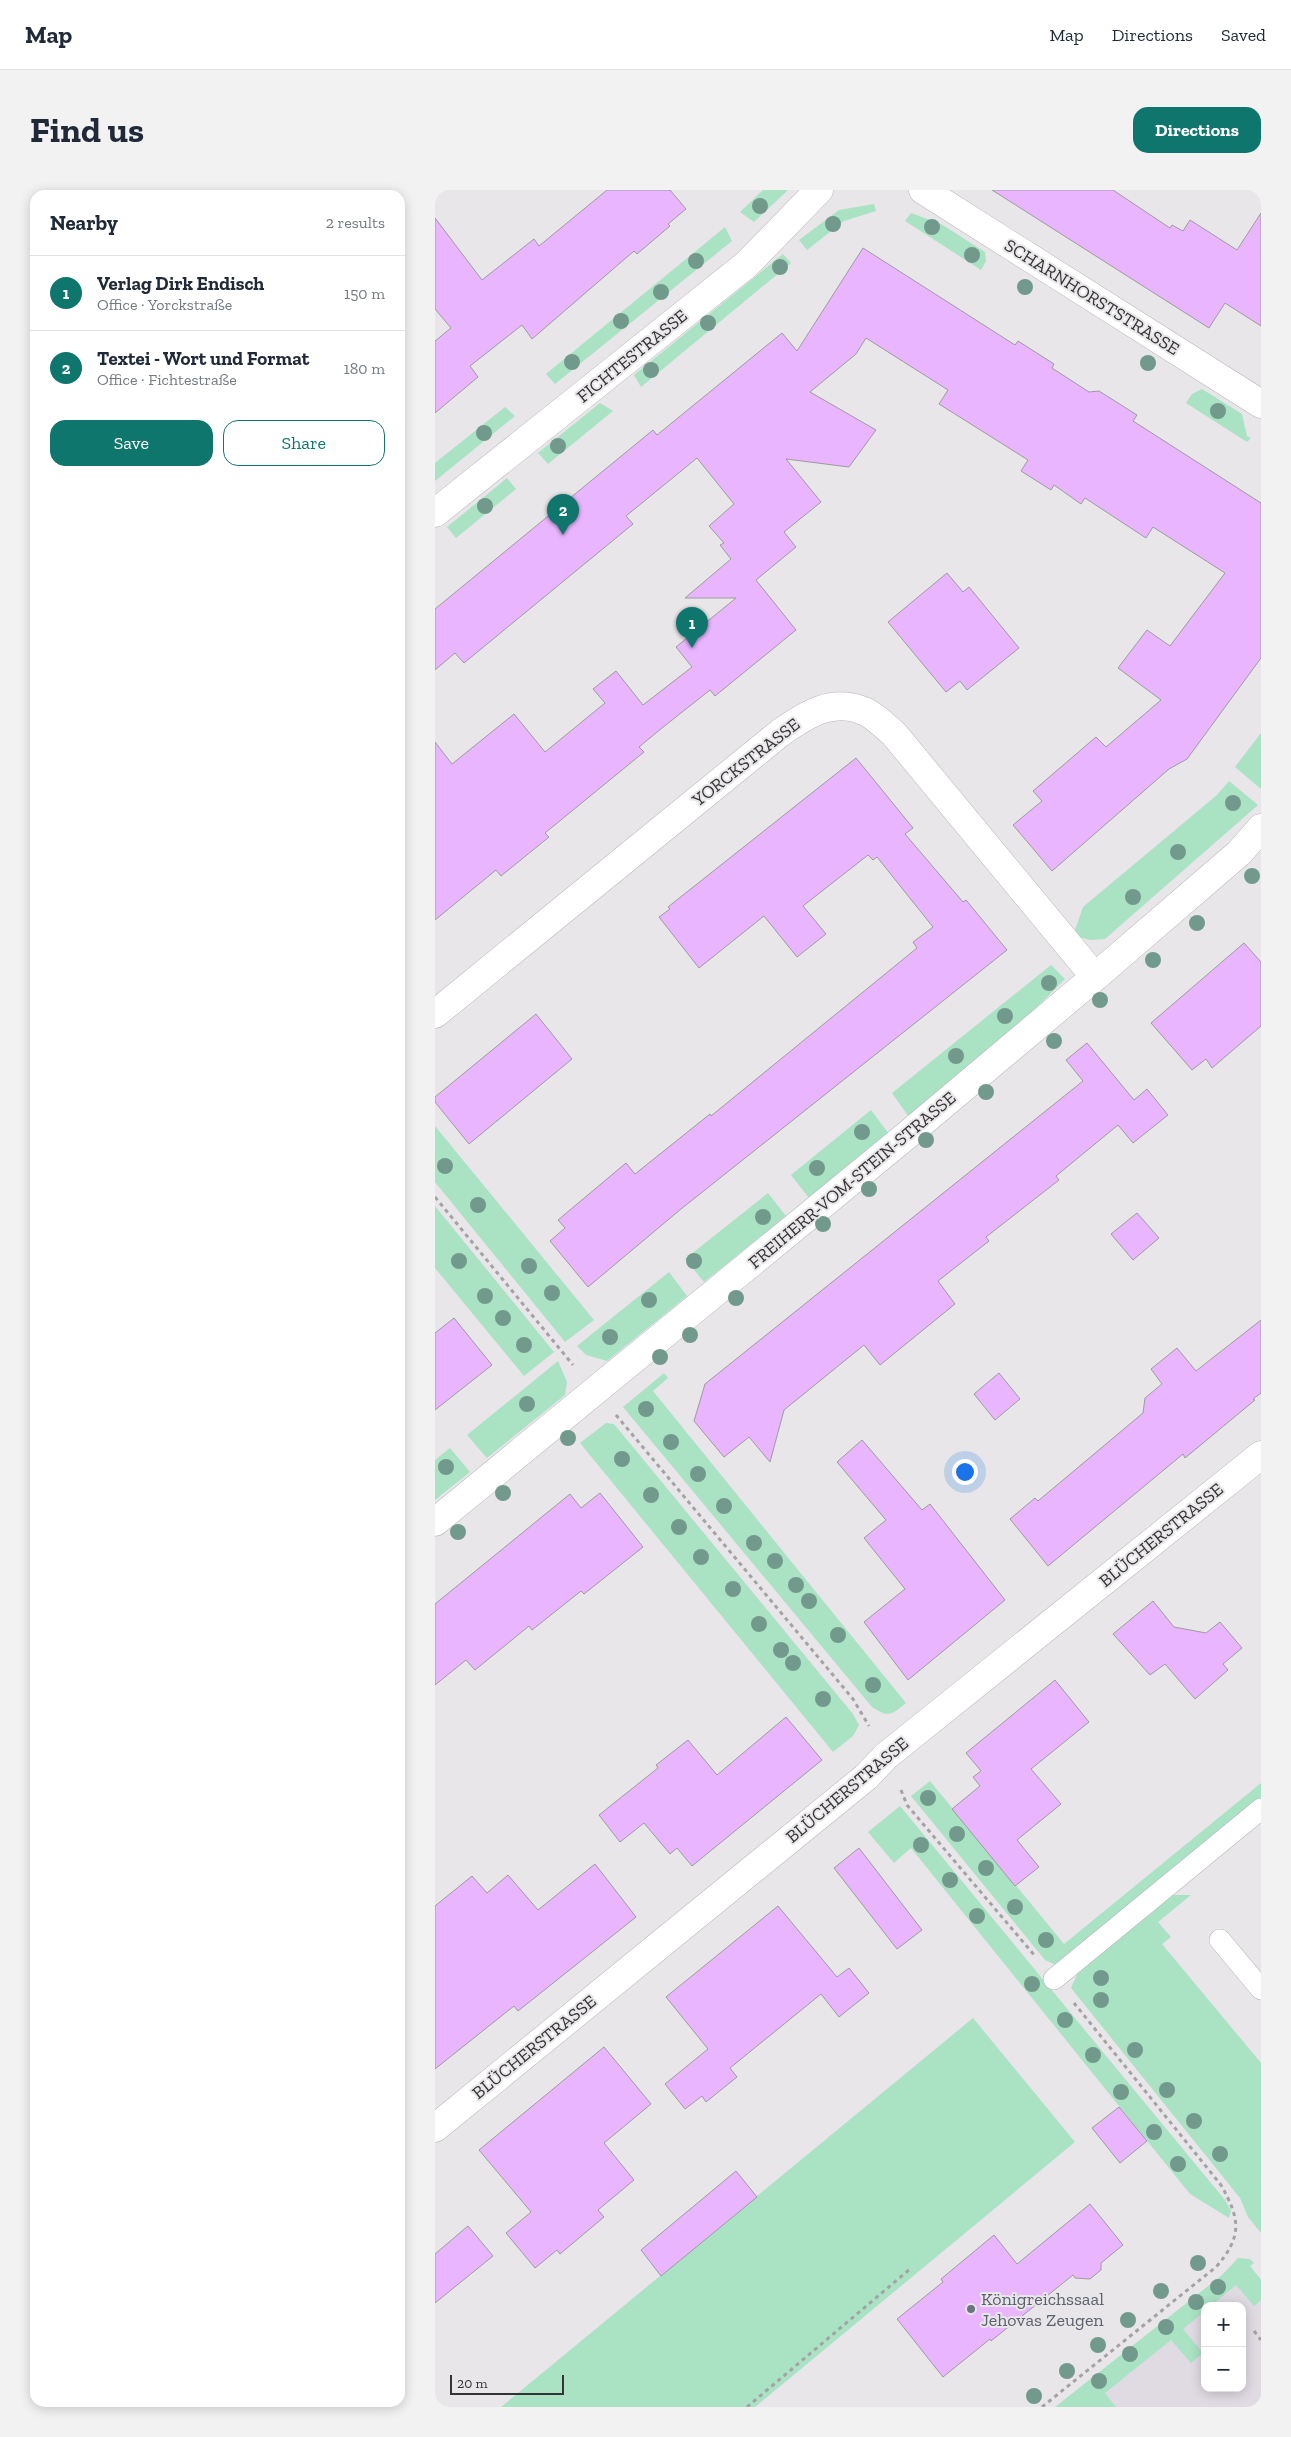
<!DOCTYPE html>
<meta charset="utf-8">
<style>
:root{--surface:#fff;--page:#f2f2f3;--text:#1f2937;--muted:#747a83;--line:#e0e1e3;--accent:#0f766e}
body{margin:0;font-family:"Zilla Slab",serif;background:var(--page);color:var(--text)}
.controls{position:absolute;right:15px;bottom:15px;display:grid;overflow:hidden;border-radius:10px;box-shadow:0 2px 12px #0003}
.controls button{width:45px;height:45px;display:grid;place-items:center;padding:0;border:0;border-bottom:1px solid var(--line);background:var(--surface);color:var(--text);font:25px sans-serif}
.scale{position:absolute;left:15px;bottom:12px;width:114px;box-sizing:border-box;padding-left:5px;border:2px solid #353435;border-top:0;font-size:14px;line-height:18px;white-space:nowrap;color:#353435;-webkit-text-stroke:4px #e8e6e9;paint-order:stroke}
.you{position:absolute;left:529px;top:1281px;width:18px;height:18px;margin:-12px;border:4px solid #fff;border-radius:50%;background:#1a73e8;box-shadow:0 0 0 8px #1a73e833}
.badge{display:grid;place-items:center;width:32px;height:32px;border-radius:50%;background:var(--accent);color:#fff;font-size:16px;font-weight:700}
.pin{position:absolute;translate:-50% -41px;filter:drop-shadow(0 1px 2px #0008)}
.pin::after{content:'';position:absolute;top:26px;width:18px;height:15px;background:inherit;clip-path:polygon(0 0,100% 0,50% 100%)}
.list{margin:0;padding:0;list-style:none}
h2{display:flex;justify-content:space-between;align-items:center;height:65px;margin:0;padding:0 20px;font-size:21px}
h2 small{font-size:16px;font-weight:400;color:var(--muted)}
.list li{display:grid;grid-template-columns:32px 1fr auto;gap:15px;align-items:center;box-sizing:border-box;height:75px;padding:0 20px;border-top:1px solid var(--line)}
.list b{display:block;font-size:19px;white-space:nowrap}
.list p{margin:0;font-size:16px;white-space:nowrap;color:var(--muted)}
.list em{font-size:16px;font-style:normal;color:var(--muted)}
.actions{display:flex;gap:10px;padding:15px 20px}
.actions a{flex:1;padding:11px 0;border:1px solid var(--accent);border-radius:15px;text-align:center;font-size:18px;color:var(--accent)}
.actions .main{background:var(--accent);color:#fff}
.map{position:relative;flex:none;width:826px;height:2217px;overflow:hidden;border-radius:15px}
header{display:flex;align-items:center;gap:30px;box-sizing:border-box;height:70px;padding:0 25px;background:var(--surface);border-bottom:1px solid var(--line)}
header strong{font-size:24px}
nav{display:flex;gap:28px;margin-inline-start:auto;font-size:18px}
.intro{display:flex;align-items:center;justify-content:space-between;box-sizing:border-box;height:120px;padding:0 30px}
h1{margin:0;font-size:35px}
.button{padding:12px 22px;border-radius:15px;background:var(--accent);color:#fff;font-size:18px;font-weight:700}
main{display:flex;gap:30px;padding:0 30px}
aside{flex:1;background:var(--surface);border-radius:15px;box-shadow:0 2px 12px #0003}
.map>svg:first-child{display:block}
</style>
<header>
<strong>Map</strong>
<nav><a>Map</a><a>Directions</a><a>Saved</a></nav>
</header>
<div class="intro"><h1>Find us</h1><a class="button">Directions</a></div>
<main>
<aside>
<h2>Nearby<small>2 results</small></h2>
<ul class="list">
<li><span class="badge">1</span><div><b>Verlag Dirk Endisch</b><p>Office · Yorckstraße</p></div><em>150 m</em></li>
<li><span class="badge">2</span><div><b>Textei - Wort und Format</b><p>Office · Fichtestraße</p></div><em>180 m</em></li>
</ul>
<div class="actions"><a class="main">Save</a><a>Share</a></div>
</aside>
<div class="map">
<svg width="826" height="2217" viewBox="0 0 826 2217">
<rect width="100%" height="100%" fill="#e8e6e9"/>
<!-- built -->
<path fill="#e0dae3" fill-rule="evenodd" d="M 815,2076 L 826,2090 L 826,2217 L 644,2217 ZM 770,2116 L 807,2116 L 807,2198 L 770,2198 Z"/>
<!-- green -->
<g fill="#aae2c4">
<polygon points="328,0 353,0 319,32 305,22"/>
<polygon points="439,14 441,21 409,31 372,60 364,50 404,20"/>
<polygon points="476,23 506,34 550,62 551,71 546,80 470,31"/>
<polygon points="290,37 297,51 120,194 111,184"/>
<polygon points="348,64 356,73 206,197 199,185"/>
<polygon points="767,199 807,224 812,246 816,248 812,252 751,213 757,204"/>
<polygon points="165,213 178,221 113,274 103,263"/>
<polygon points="70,217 80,226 0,291 0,273"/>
<polygon points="72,288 81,299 21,348 12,337"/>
<polygon points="826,543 826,599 800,577"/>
<polygon points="794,591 823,615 670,749 655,750 645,747 640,740 648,717 782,605"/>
<polygon points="616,775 630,789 581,838 474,927 457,903"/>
<polygon points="436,920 454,944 374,1008 356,985"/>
<polygon points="0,936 159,1130 130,1152 0,992"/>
<polygon points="333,1003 351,1026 269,1092 250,1069"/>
<polygon points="0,1016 119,1162 89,1186 0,1078"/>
<polygon points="234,1082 252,1106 172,1171 151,1165 142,1156"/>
<polygon points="123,1171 132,1192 130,1205 52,1268 32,1245"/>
<path d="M 229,1183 L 233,1188 L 218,1201 L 471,1513 C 456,1525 454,1528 437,1517 L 188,1217 Z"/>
<polygon points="171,1233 179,1234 418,1524 424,1535 418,1546 398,1562 145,1253"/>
<polygon points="15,1258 35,1282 0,1310 0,1270"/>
<polygon points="495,1591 629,1754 826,1593 826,1609 621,1775 610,1770 476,1606"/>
<polygon points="465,1616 790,2010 796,2021 794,2028 755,2004 476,1658 459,1673 433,1642"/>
<polygon points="730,1705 756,1705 723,1732 736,1747 727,1754 826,1873 826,2043 813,2027 805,2008 636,1798 645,1778"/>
<polygon points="538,1828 640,1952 320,2217 66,2217"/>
<polygon points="803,2068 815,2069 819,2073 815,2076 826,2090 826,2110 819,2116 801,2095 776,2116 770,2116 770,2121 748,2139 768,2163 756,2173 736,2150 670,2203 681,2217 620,2217 787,2085"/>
</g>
<!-- building -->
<g fill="#e9b5fe" stroke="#9d9b9e">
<polygon points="172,0 235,0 251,19 233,34 235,36 202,64 199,61 97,149 87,135 35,176 43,187 0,223 0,151 16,138 0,119 0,28 47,90 99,49 104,56"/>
<polygon points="557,0 678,0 735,38 737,35 748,41 755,30 802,60 826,23 826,136 790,113 774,138"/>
<polygon points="428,58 580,155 583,151 619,174 617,178 654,202 664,201 702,225 698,231 826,313 826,468 752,569 734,579 617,681 578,635 607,611 598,601 661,547 671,557 726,510 683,478 712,440 735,456 790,383 718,337 711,348 650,308 646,314 619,295 616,300 586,281 593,270 504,214 513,200 431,148 421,164 375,202 441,240 414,277 351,269 386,312 349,342 361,357 321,390 361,440 280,506 275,500 227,538 204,557 209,562 110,643 114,647 66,686 61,680 0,730 0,552 17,574 79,524 110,562 170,513 158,499 181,481 208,515 257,477 241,457 301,408 250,408 296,369 285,355 289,353 274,336 299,314 262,268 191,326 198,334 29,473 20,463 0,480 0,419 218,240 222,245 347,143 362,161"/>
<polygon points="512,383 528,402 534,397 584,458 532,500 525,491 511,502 453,432"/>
<polygon points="421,568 478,638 470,644 528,712 531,710 572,760 246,1019 153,1097 115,1051 130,1038 123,1030 191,973 200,984 275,924 276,926 482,758 478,752 498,737 442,667 438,670 433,665 368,716 391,744 362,767 329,726 264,778 224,727 235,719 233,717"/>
<polygon points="809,753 826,772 826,836 777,878 771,869 757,880 716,833"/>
<polygon points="101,824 137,869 34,954 0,912 0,907"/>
<polygon points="652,853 699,910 712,899 733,925 698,953 683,935 621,986 624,990 551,1047 554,1051 503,1091 520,1114 445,1175 429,1155 349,1220 335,1272 314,1247 289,1267 259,1231 270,1194 648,891 631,870"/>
<polygon points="702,1023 724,1048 698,1070 676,1044"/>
<polygon points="19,1128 57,1175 0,1220 0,1143"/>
<polygon points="826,1130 826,1203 818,1209 820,1210 750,1268 748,1264 613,1376 575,1329 600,1308 603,1311 708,1223 710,1208 727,1194 716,1179 742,1158 761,1181"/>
<polygon points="564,1183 585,1209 560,1230 539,1204"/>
<polygon points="427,1250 487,1320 495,1314 570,1410 473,1490 429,1432 470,1399 429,1348 451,1330 402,1272"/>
<polygon points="165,1303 208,1357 149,1404 146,1401 97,1440 94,1436 40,1480 31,1470 0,1495 0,1414 135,1304 146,1318"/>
<polygon points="718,1411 739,1437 771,1443 785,1432 807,1458 788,1474 793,1480 760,1509 730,1474 715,1485 678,1444"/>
<polygon points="620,1490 654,1532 596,1579 626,1614 582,1650 604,1677 580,1696 517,1619 545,1596 538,1587 546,1581 531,1563"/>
<polygon points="351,1527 387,1570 257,1676 242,1658 235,1664 209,1633 185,1652 164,1625 223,1578 221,1575 253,1550 282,1585"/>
<polygon points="424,1658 487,1740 462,1759 399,1678"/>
<polygon points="160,1674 201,1727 83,1821 79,1816 0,1879 0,1716 37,1686 52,1703 73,1685 103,1720"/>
<polygon points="343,1716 402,1787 414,1778 434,1803 404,1827 386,1804 295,1878 302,1887 271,1912 267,1906 250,1919 230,1894 273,1859 231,1807"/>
<polygon points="169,1857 216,1914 169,1953 199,1990 163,2020 169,2027 125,2064 122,2060 100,2078 71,2043 96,2022 44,1960"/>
<polygon points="684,1917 712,1951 685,1973 657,1938"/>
<polygon points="301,1981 322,2007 226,2086 206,2060"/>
<polygon points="655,2014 688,2055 666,2073 666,2080 655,2089 640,2088 638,2085 556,2151 555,2149 508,2187 462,2129 508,2092 506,2089 559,2045 582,2074"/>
<polygon points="33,2036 58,2066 0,2113 0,2064"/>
</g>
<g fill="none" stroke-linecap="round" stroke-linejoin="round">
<!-- service casing -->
<g stroke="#b9b7ba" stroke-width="22">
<g id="service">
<polyline points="785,1750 826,1799"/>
<polyline points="619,1789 826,1619"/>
</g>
</g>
<!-- minor casing -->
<g stroke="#b9b7ba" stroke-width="29">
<g id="minor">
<polyline points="488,0 826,214"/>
<polyline points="0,323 312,74 384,0"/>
<path d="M 0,824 L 345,543 C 372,524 398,507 431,522 C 441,527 451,537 459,544 L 660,787"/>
<polyline points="0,1332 471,946 660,787 804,663 826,638"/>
<polyline points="0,1938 431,1587 451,1566 826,1265"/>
</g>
</g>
<!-- path -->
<g stroke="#a4a2a4" stroke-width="3" stroke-dasharray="4 4" stroke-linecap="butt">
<polyline points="0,1007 138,1175"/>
<polyline points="181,1225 418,1509 434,1536"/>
<polyline points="466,1600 472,1615 600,1766"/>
<polyline points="819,2141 826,2150"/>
<polyline points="312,2217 475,2079"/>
<path d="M 607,2217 L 781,2077 C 808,2046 805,2029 786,1995 L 639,1813"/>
</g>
<!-- service -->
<use href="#service" stroke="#fff" stroke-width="21"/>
<!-- minor -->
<use href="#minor" stroke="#fff" stroke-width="28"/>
</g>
<!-- trees -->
<g fill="#729a8c">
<circle cx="325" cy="16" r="8"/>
<circle cx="398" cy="34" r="8"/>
<circle cx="497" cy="37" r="8"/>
<circle cx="537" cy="65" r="8"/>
<circle cx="261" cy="71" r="8"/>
<circle cx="345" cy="77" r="8"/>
<circle cx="590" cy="97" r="8"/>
<circle cx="226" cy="102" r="8"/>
<circle cx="186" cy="131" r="8"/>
<circle cx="273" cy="133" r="8"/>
<circle cx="137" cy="172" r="8"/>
<circle cx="713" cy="173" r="8"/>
<circle cx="216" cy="180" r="8"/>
<circle cx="783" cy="221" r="8"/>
<circle cx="49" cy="243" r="8"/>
<circle cx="123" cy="256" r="8"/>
<circle cx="50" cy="316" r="8"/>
<circle cx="798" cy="613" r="8"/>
<circle cx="743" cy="662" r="8"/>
<circle cx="817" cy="686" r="8"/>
<circle cx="698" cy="707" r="8"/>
<circle cx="762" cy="733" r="8"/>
<circle cx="718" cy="770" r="8"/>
<circle cx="614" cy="793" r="8"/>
<circle cx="665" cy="810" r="8"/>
<circle cx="570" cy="826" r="8"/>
<circle cx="619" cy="851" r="8"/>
<circle cx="521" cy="866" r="8"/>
<circle cx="551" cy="902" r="8"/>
<circle cx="427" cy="942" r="8"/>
<circle cx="491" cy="950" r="8"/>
<circle cx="10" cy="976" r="8"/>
<circle cx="382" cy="978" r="8"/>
<circle cx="434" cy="999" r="8"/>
<circle cx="43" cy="1015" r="8"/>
<circle cx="328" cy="1027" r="8"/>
<circle cx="388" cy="1034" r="8"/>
<circle cx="24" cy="1071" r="8"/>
<circle cx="259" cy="1071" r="8"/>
<circle cx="94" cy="1076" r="8"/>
<circle cx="117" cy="1103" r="8"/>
<circle cx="50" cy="1106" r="8"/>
<circle cx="301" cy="1108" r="8"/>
<circle cx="214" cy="1110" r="8"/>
<circle cx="68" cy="1128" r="8"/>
<circle cx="255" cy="1145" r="8"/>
<circle cx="175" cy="1147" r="8"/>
<circle cx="89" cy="1155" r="8"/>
<circle cx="225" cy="1167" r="8"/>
<circle cx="92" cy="1214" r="8"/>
<circle cx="211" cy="1219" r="8"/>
<circle cx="133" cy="1248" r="8"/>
<circle cx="236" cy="1252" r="8"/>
<circle cx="187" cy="1269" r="8"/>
<circle cx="11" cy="1277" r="8"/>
<circle cx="263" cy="1284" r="8"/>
<circle cx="68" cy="1303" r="8"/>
<circle cx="216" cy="1305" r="8"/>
<circle cx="289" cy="1316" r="8"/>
<circle cx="244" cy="1337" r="8"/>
<circle cx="23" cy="1342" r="8"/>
<circle cx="319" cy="1353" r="8"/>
<circle cx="266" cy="1367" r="8"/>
<circle cx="340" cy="1371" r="8"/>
<circle cx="361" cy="1395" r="8"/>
<circle cx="298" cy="1399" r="8"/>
<circle cx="374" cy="1411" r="8"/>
<circle cx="324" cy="1434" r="8"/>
<circle cx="403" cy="1445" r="8"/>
<circle cx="346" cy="1460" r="8"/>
<circle cx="358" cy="1473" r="8"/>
<circle cx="438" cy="1495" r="8"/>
<circle cx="388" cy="1509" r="8"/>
<circle cx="493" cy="1608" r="8"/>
<circle cx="522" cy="1644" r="8"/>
<circle cx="486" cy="1655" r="8"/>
<circle cx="551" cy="1678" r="8"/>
<circle cx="515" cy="1690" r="8"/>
<circle cx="580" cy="1717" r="8"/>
<circle cx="542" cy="1726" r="8"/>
<circle cx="611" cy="1750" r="8"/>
<circle cx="666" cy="1788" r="8"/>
<circle cx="597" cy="1794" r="8"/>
<circle cx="666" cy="1810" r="8"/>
<circle cx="630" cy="1830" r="8"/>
<circle cx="700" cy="1860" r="8"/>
<circle cx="658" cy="1865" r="8"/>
<circle cx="732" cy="1900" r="8"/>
<circle cx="686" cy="1902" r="8"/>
<circle cx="759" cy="1931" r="8"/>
<circle cx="719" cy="1942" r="8"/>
<circle cx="785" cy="1964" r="8"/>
<circle cx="743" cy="1974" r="8"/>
<circle cx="763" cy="2073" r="8"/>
<circle cx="783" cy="2097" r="8"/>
<circle cx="726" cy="2101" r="8"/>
<circle cx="761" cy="2112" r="8"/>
<circle cx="693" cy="2130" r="8"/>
<circle cx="731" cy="2137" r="8"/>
<circle cx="663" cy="2155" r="8"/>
<circle cx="695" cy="2164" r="8"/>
<circle cx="632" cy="2181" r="8"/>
<circle cx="664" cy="2191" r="8"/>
<circle cx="599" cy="2206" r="8"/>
</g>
<!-- markers -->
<circle fill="#6b7280" stroke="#e8e6e9" stroke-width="2" cx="536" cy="2119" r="5"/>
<g text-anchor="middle" stroke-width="4" stroke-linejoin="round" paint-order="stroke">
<!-- street labels -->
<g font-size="18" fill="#353435" stroke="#e8e6e9">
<text transform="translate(657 107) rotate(32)" y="6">SCHARNHORSTSTRASSE</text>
<text transform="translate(197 166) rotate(-39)" y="6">FICHTESTRASSE</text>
<text transform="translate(311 572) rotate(-38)" y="6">YORCKSTRASSE</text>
<text transform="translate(417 990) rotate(-40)" y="6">FREIHERR-VOM-STEIN-STRASSE</text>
<text transform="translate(726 1345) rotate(-39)" y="6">BLÜCHERSTRASSE</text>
<text transform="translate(412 1600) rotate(-40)" y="6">BLÜCHERSTRASSE</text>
<text transform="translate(99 1857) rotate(-39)" y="6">BLÜCHERSTRASSE</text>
</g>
<!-- worship labels -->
<g font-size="18" fill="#5b616d" stroke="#e8e6e9" text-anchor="start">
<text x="546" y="2115">Königreichssaal<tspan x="546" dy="21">Jehovas Zeugen</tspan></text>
</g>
</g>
</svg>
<div class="controls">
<button>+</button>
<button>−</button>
</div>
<div class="scale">20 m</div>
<div class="you"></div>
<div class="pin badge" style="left:257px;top:458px">1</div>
<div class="pin badge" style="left:128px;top:345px">2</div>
</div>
</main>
